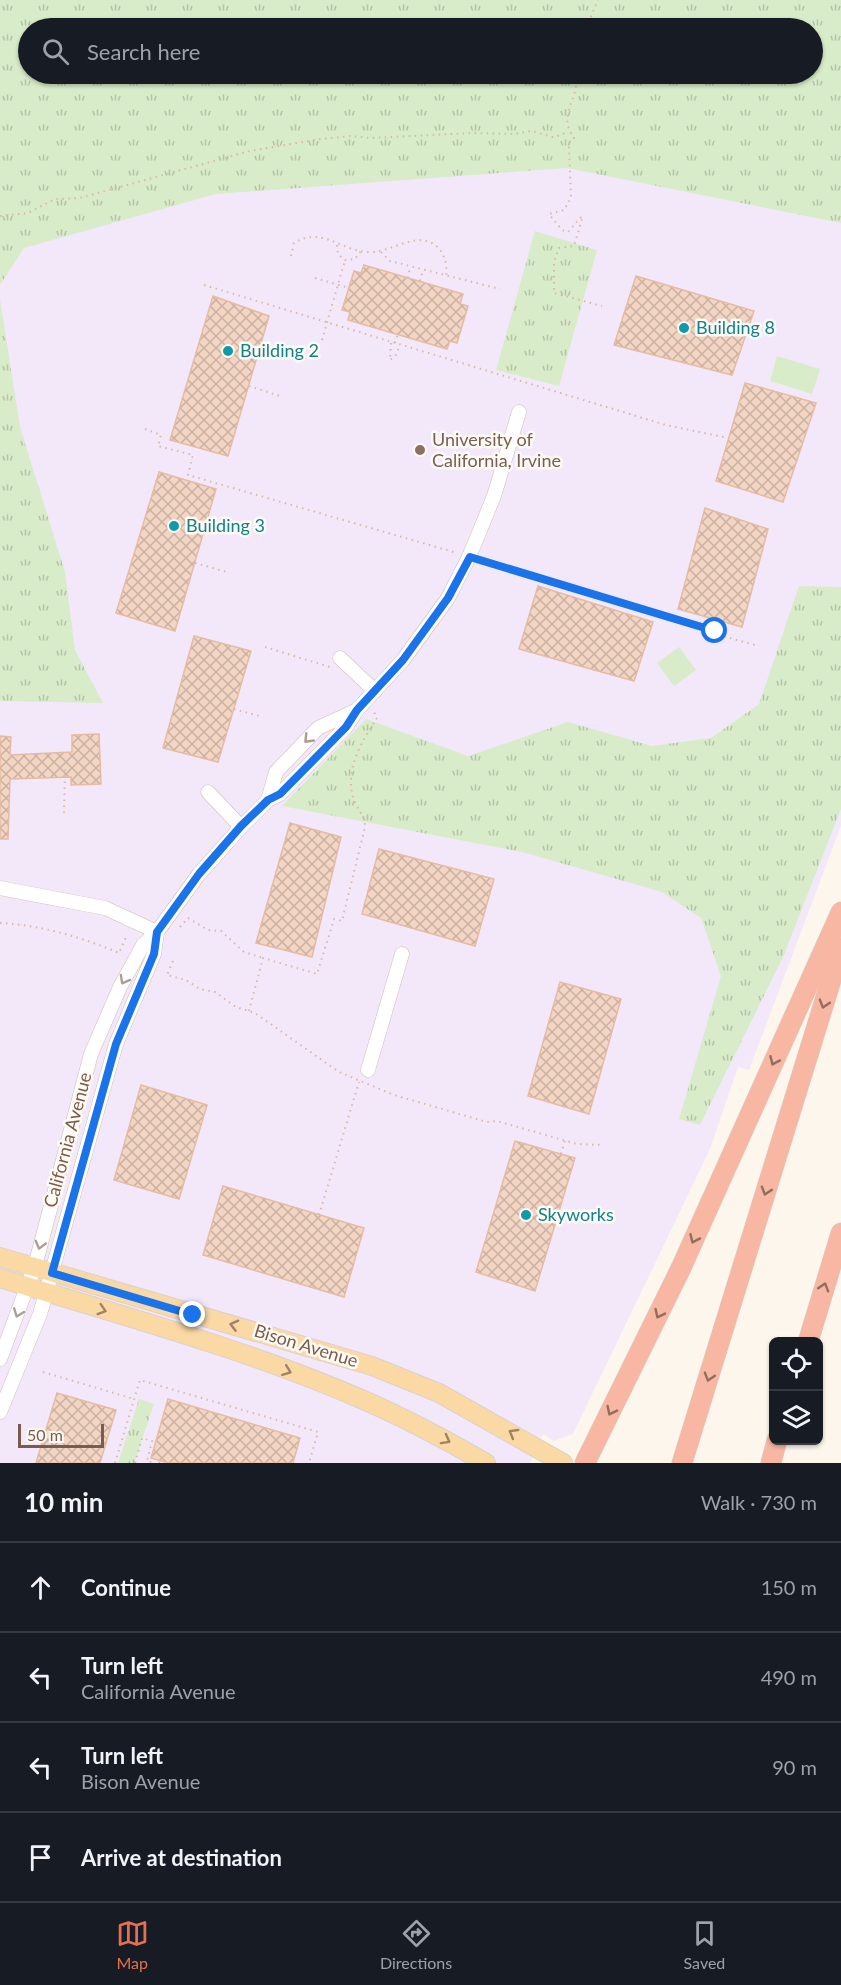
<!DOCTYPE html>
<meta charset="utf-8">
<style>
:root{--surface:#171b24;--page:#20242c;--text:#f1f3f6;--muted:#9ea1a6;--line:#363941;--accent:#e76f51}
body{margin:0;font-family:Lato,sans-serif;background:var(--page);color:var(--text)}
.controls{position:absolute;right:18px;bottom:18px;display:grid;overflow:hidden;border-radius:9px;box-shadow:0 2px 4px #0004}
.controls button{width:54px;height:54px;display:grid;place-items:center;padding:0;border:0;border-bottom:2px solid var(--line);background:var(--surface);color:var(--text);font:30px sans-serif}
.scale{position:absolute;left:18px;bottom:15px;width:86px;box-sizing:border-box;padding-left:6px;border:3px solid #7a5c4d;border-top:0;font-size:16px;line-height:21px;white-space:nowrap;color:#7a5c4d;-webkit-text-stroke:4px #fffaf3;paint-order:stroke}
.stop{position:absolute;width:18px;height:18px;margin:-14px;border:4px solid #1a73e8;border-radius:50%;background:#fff}
.stop.end{background:#1a73e8;border-color:#fff;box-shadow:0 2px 6px #0008}
.list{margin:0;padding:0;list-style:none}
h2{display:flex;justify-content:space-between;align-items:center;height:78px;margin:0;padding:0 24px;font-size:26px}
h2 small{font-size:20px;font-weight:400;color:var(--muted)}
.list li{display:grid;grid-template-columns:39px 1fr auto;gap:18px;align-items:center;box-sizing:border-box;height:90px;padding:0 24px;border-top:2px solid var(--line)}
.list b{display:block;font-size:22px;white-space:nowrap}
.list p{margin:0;font-size:20px;white-space:nowrap;color:var(--muted)}
.list em{font-size:20px;font-style:normal;color:var(--muted)}
.icon{flex:none;width:33px;height:33px;fill:none;stroke:currentColor;stroke-width:2;stroke-linecap:round;stroke-linejoin:round}
.map{position:relative;flex:none;width:841px;height:1463px;overflow:hidden}
.search{position:absolute;background:var(--surface);box-shadow:0 2px 4px #0004;left:18px;right:18px;top:18px;height:66px;display:flex;align-items:center;gap:15px;box-sizing:border-box;padding:0 21px;border-radius:33px;color:var(--muted);font-size:22px}
.sheet{height:438px;background:var(--surface)}
nav{display:flex;justify-content:space-around;align-items:center;box-sizing:border-box;height:84px;border-top:2px solid var(--line);background:var(--surface);font-size:16px;color:var(--muted)}
nav a{display:grid;justify-items:center;gap:3px}
nav .on{color:var(--accent)}
.map>svg:first-child{display:block}
</style>
<div class="map">
<svg width="841" height="1463" viewBox="0 0 841 1463">
<defs>
<pattern id="grass-tufts" width="24" height="20" patternUnits="userSpaceOnUse" patternTransform="scale(1.5)"><rect width="24" height="20" fill="#d8ecc9"/><path d="M3 7l-1-3M5 7V3M7 7l1-3M15 17l-1-3M17 17v-4M19 17l1-3" fill="none" stroke="#b4c2a5"/></pattern>
<pattern id="building-cross-hatch" width="8" height="8" patternUnits="userSpaceOnUse" patternTransform="scale(1.5)"><rect width="8" height="8" fill="#f3d5c3"/><path d="M0 0l8 8M0 8l8-8" fill="none" stroke="#cab0a1"/></pattern>
</defs>
<rect width="100%" height="100%" fill="#fdf6ec"/>
<!-- education -->
<path fill="#f3e8fa" fill-rule="evenodd" d="M 0,0 L 841,0 L 841,826 L 749,1070 L 738,1067 L 710,1149 L 573,1434 L 554,1441 L 543,1434 L 530,1463 L 0,1463 ZM 28,28 L 812,28 L 812,74 L 28,74 Z"/>
<!-- grass -->
<g fill="url(#grass-tufts)" fill-rule="evenodd">
<path d="M 0,0 L 841,0 L 841,223 L 567,168 L 216,194 L 24,248 L 0,285 ZM 812,28 L 812,74 L 28,74 L 28,28 Z"/>
<polygon points="535,231 597,250 559,386 496,370"/>
<polygon points="0,299 20,427 65,572 75,650 103,703 0,701"/>
<polygon points="799,586 841,587 841,809 783,957 700,1125 679,1119 721,976 701,918 662,892 522,852 282,806 366,719 468,756 568,722 652,746 711,738 759,704"/>
<polygon points="139,1399 154,1404 134,1463 118,1463"/>
</g>
<!-- garden -->
<g fill="#d8ecc9">
<polygon points="777,356 820,369 812,394 770,381"/>
<polygon points="679,647 696,670 674,686 657,663"/>
</g>
<!-- building -->
<g fill="url(#building-cross-hatch)" stroke="#e6bba3" stroke-width="1.5">
<polygon points="364,265 463,294 460,304 468,306 457,343 450,341 447,349 348,320 350,312 342,310 354,271 361,273"/>
<polygon points="636,276 754,311 732,375 614,345"/>
<polygon points="213,296 269,316 228,456 170,440"/>
<polygon points="745,383 816,403 783,502 716,481"/>
<polygon points="159,472 216,489 175,631 116,613"/>
<polygon points="705,508 768,529 742,627 678,609"/>
<polygon points="538,586 653,622 634,681 519,649"/>
<polygon points="194,636 251,651 218,762 163,748"/>
<polygon points="99,734 101,784 71,785 71,777 10,779 8,839 0,839 0,736 11,737 10,755 72,752 72,735"/>
<polygon points="290,823 341,837 312,957 256,943"/>
<polygon points="379,849 494,879 475,946 362,914"/>
<polygon points="560,982 621,999 589,1114 528,1096"/>
<polygon points="141,1085 207,1105 179,1199 114,1180"/>
<polygon points="515,1141 575,1158 535,1291 476,1272"/>
<polygon points="223,1186 364,1228 344,1297 203,1255"/>
<polygon points="57,1393 116,1410 100,1463 36,1463"/>
<polygon points="168,1399 300,1438 293,1463 168,1463 151,1458"/>
</g>
<g fill="none" stroke-linecap="round" stroke-linejoin="round">
<!-- minor casing -->
<g stroke="#d1beb0" stroke-width="15">
<g id="minor">
<polyline points="340,658 375,691"/>
<polyline points="208,792 241,827"/>
<polyline points="268,800 276,772 318,728 357,710"/>
<polyline points="0,888 105,908 157,932"/>
<polyline points="368,1070 402,954"/>
<polyline points="0,1359 35,1266 91,1054 120,987 143,945 157,932 199,874 241,827 268,800 280,794 346,727 357,710 403,660 448,598 469,557 494,496 519,412"/>
<polyline points="0,1412 40,1314 116,1044 154,954 157,932"/>
</g>
</g>
<!-- major casing -->
<g stroke="#dad1cd" stroke-width="20">
<g id="major">
<polyline points="0,1257 372,1366 439,1393 563,1463"/>
<path d="M 0,1278 C 123,1316 250,1350 368,1402 C 409,1420 448,1441 486,1463"/>
</g>
</g>
<!-- highway casing -->
<g stroke="#dad1cd" stroke-width="21">
<g id="highway">
<polyline points="808,1342 841,1233"/>
<polyline points="585,1463 681,1268 841,912"/>
<polyline points="682,1463 841,948"/>
<polyline points="771,1463 777,1440"/>
</g>
</g>
<!-- path -->
<g stroke="#d9b8a5" stroke-width="2" stroke-dasharray="1.5 4.5" stroke-linecap="butt">
<polyline points="586,28 598,0"/>
<path d="M 575,74 C 581,100 556,113 574,138 L 570,140 L 569,147 L 571,198 L 564,210 L 549,214 L 562,230 L 568,232 L 582,216 L 582,219 L 574,246 L 559,248 L 554,262 L 554,293 L 602,306"/>
<polyline points="0,216 28,213 55,199 80,198 250,151 321,139 351,136 370,138 472,133 513,134 531,131 553,137 562,135 567,131"/>
<polyline points="337,245 338,254 345,260 355,259 361,251"/>
<polyline points="381,252 390,261 500,289"/>
<path d="M 291,256 L 294,243 C 322,226 339,250 367,252 C 392,254 420,226 440,250 C 446,258 447,267 446,277"/>
<polyline points="315,278 349,288"/>
<polyline points="408,278 410,267"/>
<polyline points="420,281 423,270"/>
<polyline points="204,285 666,425 728,438"/>
<polyline points="322,340 345,260"/>
<polyline points="391,343 390,360 397,354 399,345"/>
<polyline points="395,343 398,334"/>
<polyline points="249,386 280,396"/>
<polyline points="145,429 161,435 158,446 193,455 188,475 457,553"/>
<polyline points="480,560 715,631 715,634 755,645"/>
<polyline points="195,563 227,572"/>
<polyline points="265,647 330,667"/>
<polyline points="234,709 263,717"/>
<polyline points="64,813 65,769"/>
<path d="M 0,923 C 41,925 81,937 119,953 L 126,937"/>
<polyline points="180,927 188,918 208,930 221,931 244,952 263,958"/>
<polyline points="173,961 167,975 186,980 200,989 215,992 236,1007 255,1013 339,1072 394,1095 487,1122 497,1121 577,1144 603,1145"/>
<path d="M 249,1011 L 263,958 L 317,974 L 334,919 L 342,921 L 365,827 C 365,815 356,808 353,797 C 345,767 362,742 377,718 L 374,712"/>
<polyline points="561,1154 565,1140"/>
<polyline points="319,1215 359,1082"/>
<polyline points="43,1372 134,1399"/>
<polyline points="115,1463 140,1380 318,1432 309,1463"/>
<polyline points="135,1463 142,1438 152,1441 147,1461 154,1463"/>
<polyline points="159,1463 160,1461"/>
</g>
<!-- minor -->
<use href="#minor" stroke="#fff" stroke-width="14"/>
<!-- major -->
<use href="#major" stroke="#fbd9a5" stroke-width="18"/>
<!-- highway -->
<use href="#highway" stroke="#f7b7a3" stroke-width="20"/>
</g>
<!-- one-way arrows -->
<defs><path id="oneway-chevron" d="M-2-3.5L2.5 0L-2 3.5" fill="none" stroke-width="1.6" stroke-linecap="round" stroke-linejoin="round" transform="scale(1.5)"/></defs>
<g stroke="#af9d94">
<use href="#oneway-chevron" transform="translate(308 739) rotate(134)"/>
<use href="#oneway-chevron" transform="translate(124 980) rotate(119)"/>
<use href="#oneway-chevron" transform="translate(40 1245) rotate(105)"/>
<use href="#oneway-chevron" transform="translate(18 1313) rotate(111)"/>
</g>
<g stroke="#936e5e">
<use href="#oneway-chevron" transform="translate(824 1004) rotate(107)"/>
<use href="#oneway-chevron" transform="translate(774 1061) rotate(114)"/>
<use href="#oneway-chevron" transform="translate(766 1191) rotate(107)"/>
<use href="#oneway-chevron" transform="translate(694 1239) rotate(114)"/>
<use href="#oneway-chevron" transform="translate(824 1287) rotate(-73)"/>
<use href="#oneway-chevron" transform="translate(659 1314) rotate(116)"/>
<use href="#oneway-chevron" transform="translate(709 1377) rotate(107)"/>
<use href="#oneway-chevron" transform="translate(611 1411) rotate(116)"/>
</g>
<g stroke="#a18267">
<use href="#oneway-chevron" transform="translate(102 1310) rotate(17)"/>
<use href="#oneway-chevron" transform="translate(234 1325) rotate(-166)"/>
<use href="#oneway-chevron" transform="translate(287 1371) rotate(21)"/>
<use href="#oneway-chevron" transform="translate(513 1433) rotate(-150)"/>
<use href="#oneway-chevron" transform="translate(446 1440) rotate(29)"/>
</g>
<g fill="none" stroke-linecap="round" stroke-linejoin="round">
<!-- route -->
<polyline stroke="#1a73e8" stroke-width="8" points="193,1315 52,1273 116,1044 154,954 157,932 199,874 241,826 268,800 280,794 346,727 357,710 403,660 448,598 470,557 715,631"/>
</g>
<!-- markers -->
<g fill="#0f9aa8" stroke="#fffaf3" stroke-width="2">
<circle cx="684" cy="328" r="6"/>
<circle cx="228" cy="351" r="6"/>
<circle cx="174" cy="526" r="6"/>
<circle cx="526" cy="1215" r="6"/>
</g>
<circle fill="#8d6e63" stroke="#fffaf3" stroke-width="2" cx="420" cy="450" r="6"/>
<g text-anchor="middle" stroke-width="5" stroke-linejoin="round" paint-order="stroke">
<!-- culture labels -->
<g font-size="18" fill="#0d838f" stroke="#fffaf3" text-anchor="start">
<text x="696" y="334">Building 8</text>
<text x="240" y="357">Building 2</text>
<text x="186" y="532">Building 3</text>
<text x="538" y="1221">Skyworks</text>
</g>
<!-- education labels -->
<g font-size="18" fill="#785e54" stroke="#fffaf3" text-anchor="start">
<text x="432" y="446">University of<tspan x="432" dy="21">California, Irvine</tspan></text>
</g>
<!-- street labels -->
<g font-size="18" fill="#7a5c4d" stroke="#fffaf3">
<text transform="translate(68 1140) rotate(-75)" y="6">California Avenue</text>
<text transform="translate(306 1346) rotate(17)" y="6">Bison Avenue</text>
</g>
</g>
</svg>
<div class="controls">
<button><svg class="icon" aria-label="locate" viewBox="0 0 24 24"><circle cx="12" cy="12" r="6"/><path d="M12 2v4M12 18v4M2 12h4M18 12h4"/></svg></button>
<button><svg class="icon" aria-label="layers" viewBox="0 0 24 24"><path d="M12 4l9 5-9 5-9-5zM3 14l9 5 9-5"/></svg></button>
</div>
<div class="scale">50 m</div>
<div class="stop" style="left:715px;top:631px"></div>
<div class="stop end" style="left:193px;top:1315px"></div>
<div class="search"><svg class="icon" aria-label="search" viewBox="0 0 24 24"><circle cx="10" cy="10" r="6"/><path d="M15 15l6 6"/></svg>Search here</div>
</div>
<section class="sheet">
<h2>10 min<small>Walk · 730 m</small></h2>
<ul class="list">
<li><svg class="icon" aria-label="ahead" viewBox="0 0 24 24"><path d="M12 20V5M6 11l6-6 6 6"/></svg><div><b>Continue</b></div><em>150 m</em></li>
<li><svg class="icon" aria-label="left" viewBox="0 0 24 24"><path d="M17 20v-9H6M10 6l-5 5 5 5"/></svg><div><b>Turn left</b><p>California Avenue</p></div><em>490 m</em></li>
<li><svg class="icon" aria-label="left" viewBox="0 0 24 24"><path d="M17 20v-9H6M10 6l-5 5 5 5"/></svg><div><b>Turn left</b><p>Bison Avenue</p></div><em>90 m</em></li>
<li><svg class="icon" aria-label="arrive" viewBox="0 0 24 24"><path d="M6 21V4h12l-3 4 3 4H6"/></svg><div><b>Arrive at destination</b></div></li>
</ul>
</section>
<nav>
<a class="on"><svg class="icon" aria-label="map" viewBox="0 0 24 24"><path d="M3 6l6-2 6 2 6-2v14l-6 2-6-2-6 2zM9 4v14M15 6v14"/></svg>Map</a>
<a><svg class="icon" aria-label="directions" viewBox="0 0 24 24"><path d="M12 3l9 9-9 9-9-9zM9 14v-3h6M13 9l2 2-2 2"/></svg>Directions</a>
<a><svg class="icon" aria-label="saved" viewBox="0 0 24 24"><path d="M7 4h10v16l-5-4-5 4z"/></svg>Saved</a>
</nav>
